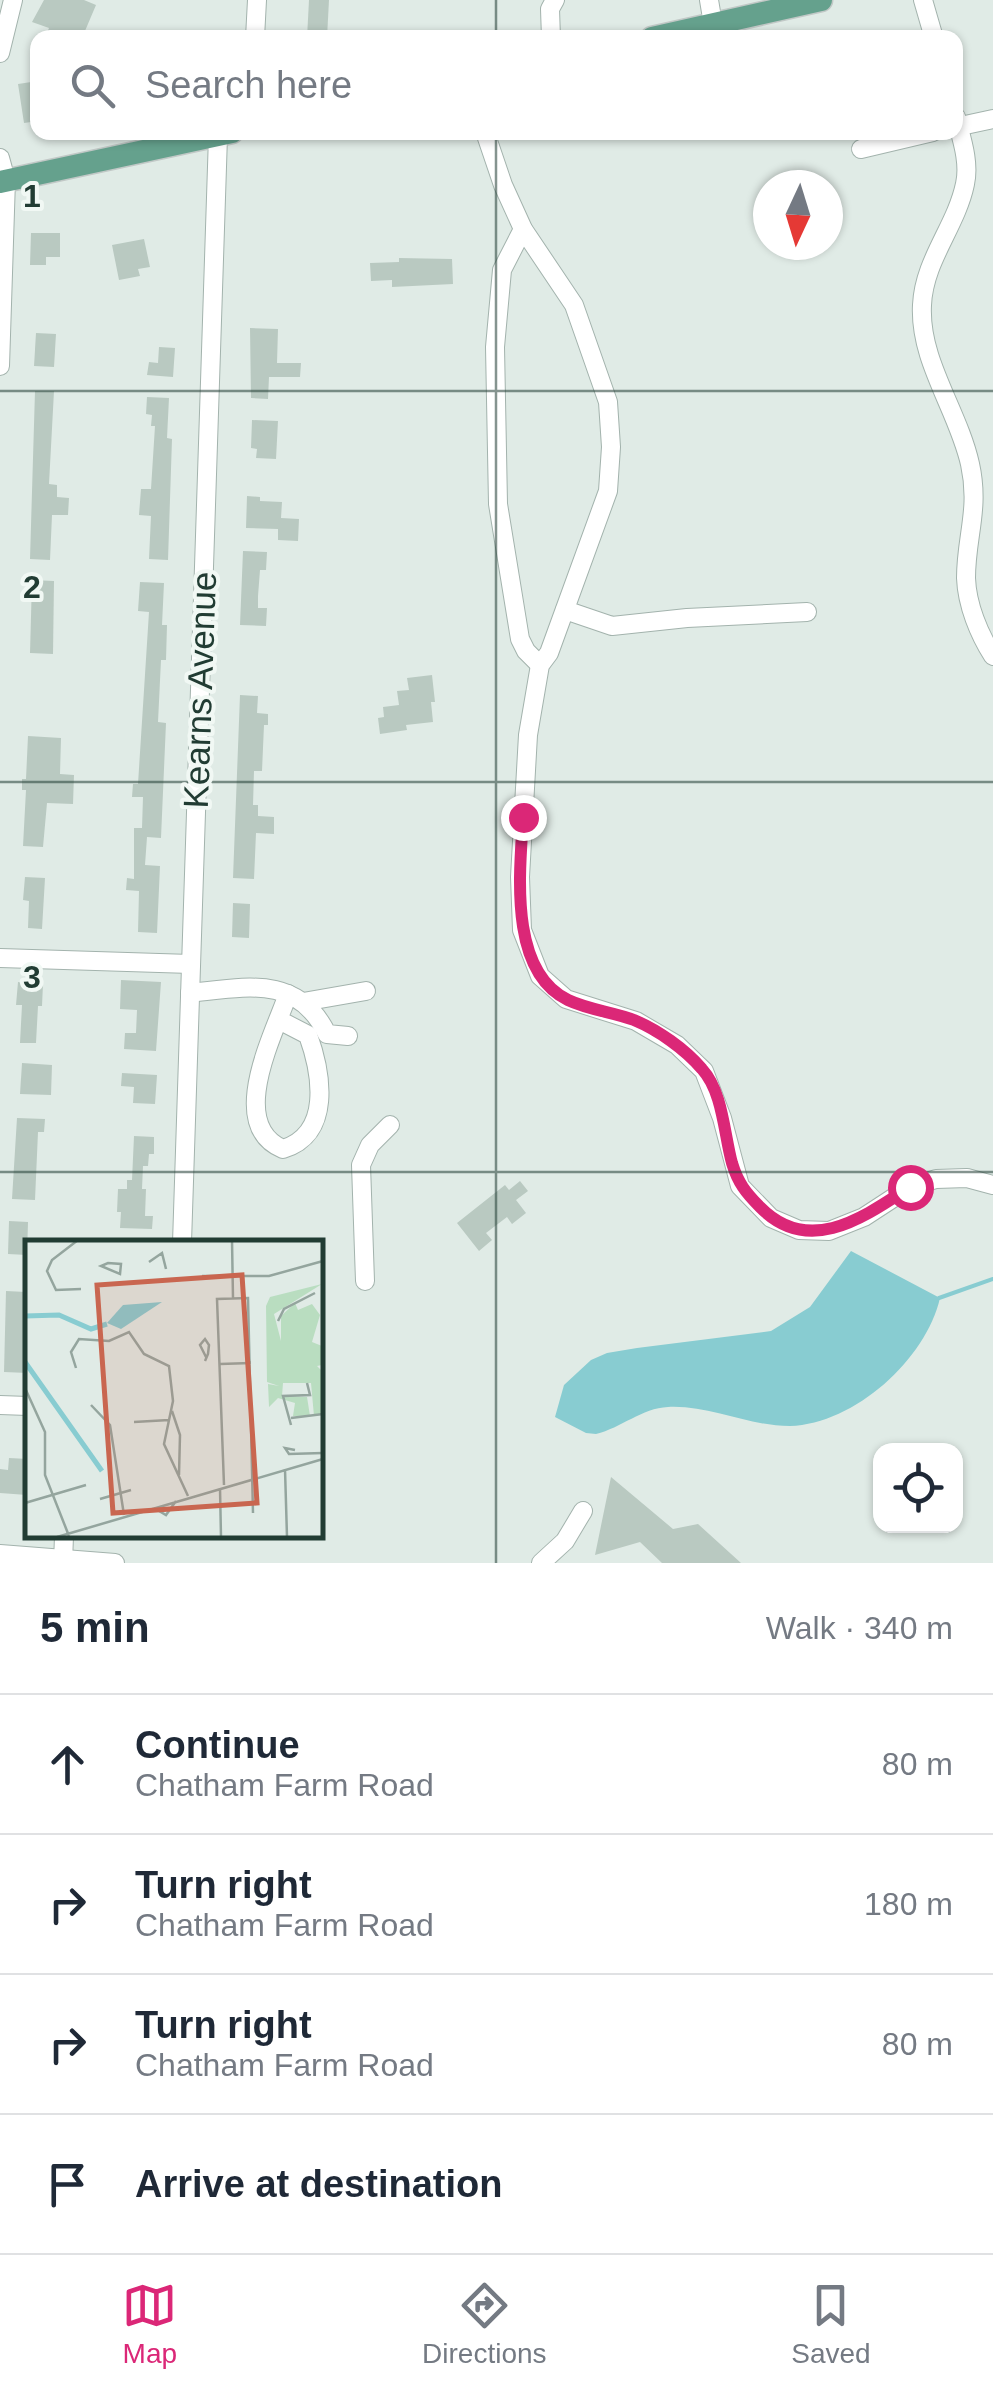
<!DOCTYPE html>
<meta charset="utf-8">
<style>
:root{--surface:#fff;--page:#f6f6f7;--text:#1f2937;--muted:#747a83;--line:#e0e1e3;--accent:#db2777}
body{margin:0;font-family:Helvetica,sans-serif;background:var(--page);color:var(--text)}
.controls{position:absolute;right:30px;bottom:30px;display:grid;overflow:hidden;border-radius:20px;box-shadow:0 2px 8px #0004}
.controls button{width:90px;height:90px;display:grid;place-items:center;padding:0;border:0;border-bottom:2px solid var(--line);background:var(--surface);color:var(--text);font:50px sans-serif}
.compass{position:absolute;left:753px;top:170px;width:90px;height:90px;border-radius:50%;background:var(--surface);box-shadow:0 2px 8px #0004;rotate:184deg}
.stop{position:absolute;width:30px;height:30px;margin:-22px;border:8px solid #db2777;border-radius:50%;background:#fff}
.stop.end{background:#db2777;border-color:#fff;box-shadow:0 2px 10px #0008}
.list{margin:0;padding:0;list-style:none}
h2{display:flex;justify-content:space-between;align-items:center;height:130px;margin:0;padding:0 40px;font-size:42px}
h2 small{font-size:32px;font-weight:400;color:var(--muted)}
.list li{display:grid;grid-template-columns:65px 1fr auto;gap:30px;align-items:center;box-sizing:border-box;height:140px;padding:0 40px;border-top:2px solid var(--line)}
.list b{display:block;font-size:38px;white-space:nowrap}
.list p{margin:0;font-size:32px;white-space:nowrap;color:var(--muted)}
.list em{font-size:32px;font-style:normal;color:var(--muted)}
.icon{flex:none;width:55px;height:55px;fill:none;stroke:currentColor;stroke-width:2;stroke-linecap:round;stroke-linejoin:round}
.map{position:relative;flex:none;width:993px;height:1563px;overflow:hidden}
.search{position:absolute;background:var(--surface);box-shadow:0 2px 8px #0004;left:30px;right:30px;top:30px;height:110px;display:flex;align-items:center;gap:25px;box-sizing:border-box;padding:0 35px;border-radius:20px;color:var(--muted);font-size:38px}
.sheet{height:690px;background:var(--surface)}
nav{display:flex;justify-content:space-around;align-items:center;box-sizing:border-box;height:140px;border-top:2px solid var(--line);background:var(--surface);font-size:28px;color:var(--muted)}
nav a{display:grid;justify-items:center;gap:5px}
nav .on{color:var(--accent)}
.map>svg:first-child{display:block}
</style>
<div class="map">
<svg width="993" height="1563" viewBox="0 0 993 1563">
<rect width="100%" height="100%" fill="#e0ebe6"/>
<!-- water -->
<path fill="#88ccd1" d="M 851,1251 L 940,1298 C 926,1359 855,1424 790,1426 C 747,1426 710,1405 668,1407 C 642,1408 621,1428 596,1434 L 586,1433 L 555,1417 L 564,1385 L 591,1360 L 607,1353 L 637,1348 L 771,1331 L 810,1307 Z"/>
<g fill="none" stroke-linecap="round" stroke-linejoin="round">
<!-- stream -->
<polyline stroke="#88ccd1" stroke-width="4" points="939,1298 993,1279"/>
</g>
<!-- building -->
<g fill="#b9c9c1">
<polygon points="44,0 84,0 96,5 82,38 45,38 49,28 32,22"/>
<polygon points="309,0 329,0 327,38 307,38"/>
<polygon points="38,81 38,121 24,123 18,84"/>
<polygon points="31,233 60,233 60,257 46,257 46,265 30,265"/>
<polygon points="144,239 150,267 138,269 140,276 119,280 112,245"/>
<polygon points="399,258 452,259 453,284 392,287 392,280 371,281 370,263 399,262"/>
<polygon points="250,328 278,329 277,363 301,363 300,377 269,377 268,399 251,398"/>
<polygon points="36,333 56,334 54,367 34,366"/>
<polygon points="159,347 175,348 173,377 147,375 149,362 158,363"/>
<polygon points="35,391 54,391 49,484 57,485 57,497 69,498 68,515 52,515 50,560 30,559"/>
<polygon points="147,397 169,398 167,438 172,439 168,560 149,559 151,516 139,515 141,489 151,489 155,426 151,426 152,415 146,414"/>
<polygon points="252,420 278,421 276,459 256,458 257,449 251,448"/>
<polygon points="247,496 260,497 260,501 282,502 281,518 299,519 298,541 278,540 278,529 246,528"/>
<polygon points="243,551 267,552 266,570 260,570 258,596 258,608 267,608 266,626 240,625"/>
<polygon points="32,580 54,581 53,654 30,653"/>
<polygon points="140,582 164,583 162,625 167,625 166,660 161,660 158,722 166,723 161,838 147,837 145,865 160,866 157,933 138,932 139,891 126,890 127,878 134,879 134,828 142,828 143,797 132,797 133,784 138,784 149,612 138,611"/>
<polygon points="432,675 435,702 431,702 433,722 406,725 407,730 380,734 378,718 384,717 383,707 399,705 397,691 409,690 407,678"/>
<polygon points="240,695 258,696 257,713 268,714 268,725 264,725 262,771 254,771 253,805 258,805 258,816 274,817 274,834 256,833 254,879 233,878"/>
<polygon points="28,736 61,738 60,774 74,775 73,804 47,803 43,847 23,846 26,790 22,790 22,779 26,779"/>
<polygon points="25,877 45,878 42,929 28,928 29,901 23,900"/>
<polygon points="233,903 250,904 249,938 232,937"/>
<polygon points="121,980 161,982 156,1051 124,1049 125,1033 136,1033 137,1010 120,1009"/>
<polygon points="18,982 43,984 42,1006 38,1006 36,1043 20,1043 22,1005 16,1005"/>
<polygon points="22,1063 52,1065 51,1095 20,1094"/>
<polygon points="122,1073 157,1075 155,1104 133,1103 134,1087 121,1086"/>
<polygon points="17,1118 45,1119 44,1132 38,1132 35,1200 12,1199"/>
<polygon points="134,1136 154,1137 154,1154 149,1154 148,1166 143,1166 142,1189 146,1189 145,1216 153,1216 152,1229 120,1228 121,1212 117,1212 118,1189 127,1189 127,1180 132,1180"/>
<polygon points="520,1181 528,1191 516,1200 526,1213 512,1224 507,1217 486,1233 492,1240 479,1251 457,1223 505,1185 509,1190"/>
<polygon points="9,1221 28,1222 27,1255 8,1254"/>
<polygon points="6,1291 26,1292 28,1373 4,1372"/>
<polygon points="9,1458 28,1459 27,1495 0,1493 0,1469 8,1470"/>
<polygon points="611,1477 673,1529 698,1524 741,1563 662,1563 640,1542 595,1555"/>
</g>
<g fill="none" stroke-linecap="round" stroke-linejoin="round">
<!-- minor casing -->
<g stroke="#a3b3ad" stroke-width="20">
<g id="minor">
<polyline points="709,0 713,24"/>
<polyline points="923,0 934,38"/>
<polyline points="255,38 257,0"/>
<polyline points="551,38 550,9 555,0"/>
<polyline points="0,53 13,0"/>
<path d="M 956,117 C 961,137 970,162 965,184 C 956,227 924,260 922,305 C 919,361 958,410 970,464 C 980,509 966,536 966,578 C 967,605 979,634 993,656"/>
<polyline points="956,127 993,119"/>
<polyline points="485,132 503,185 523,229 574,305 608,402 611,447 608,491 549,653 540,665 528,735 520,877 522,930 540,976 566,999 636,1021 677,1045 704,1071 722,1118 740,1186 771,1218 799,1230 829,1231 864,1217 910,1187 936,1179 967,1178 993,1185"/>
<polyline points="861,149 933,132"/>
<polyline points="0,158 6,180 0,366"/>
<polyline points="523,229 502,270 495,347 498,504 520,639 526,651 540,665"/>
<polyline points="565,610 612,626 687,618 807,612"/>
<polyline points="0,958 191,964"/>
<path d="M 190,993 C 246,987 298,974 327,1034 L 348,1036"/>
<polyline points="303,1002 366,991"/>
<path d="M 279,1020 L 308,1035 C 322,1074 332,1134 283,1149 C 226,1125 274,1034 288,994"/>
<polyline points="182,1243 218,136"/>
<polyline points="365,1281 361,1165 370,1145 390,1125"/>
<polyline points="0,1405 28,1406"/>
<polyline points="0,1554 115,1563"/>
<polyline points="63,1563 64,1536"/>
<polyline points="541,1563 565,1541 583,1511"/>
</g>
</g>
<!-- major casing -->
<g stroke="#c1c8c6" stroke-width="25">
<g id="major">
<polyline points="652,38 821,0"/>
<polyline points="0,182 232,132"/>
</g>
</g>
<!-- minor -->
<use href="#minor" stroke="#fff" stroke-width="18"/>
<!-- major -->
<use href="#major" stroke="#65a18d" stroke-width="22"/>
</g>
<g fill="none" stroke-linecap="round" stroke-linejoin="round">
<!-- route -->
<path stroke="#db2777" stroke-width="12" d="M 523,817 C 520,871 508,971 568,1000 C 589,1010 613,1012 634,1020 C 658,1030 685,1049 702,1069 C 723,1092 724,1134 732,1163 C 738,1183 746,1193 760,1207 C 809,1257 864,1217 910,1187"/>
</g>
<!-- grid -->
<path fill="none" stroke="#213c33" stroke-width="2.5" stroke-opacity="0.55" d="M 496,0 L 496,38M 496,132 L 496,1563M 0,391 L 993,391M 0,782 L 993,782M 0,1172 L 993,1172"/>
<g text-anchor="middle" stroke-width="8" stroke-linejoin="round" paint-order="stroke">
<!-- street labels -->
<g font-size="35" fill="#213c33" stroke="#f1f8f4">
<text transform="translate(200 690) rotate(-88)" y="12">Kearns Avenue</text>
</g>
</g>
<!-- overview -->
<g transform="translate(25 1240)">
<rect width="298" height="298" fill="#e0ebe6"/>
<path d="M 297,44 L 249,74 L 256,101 L 256,76 L 270,63 L 273,70 L 287,64 L 295,75 L 287,102 L 297,106 L 297,125 L 292,126 L 297,131 L 297,173 L 289,176 L 286,143 L 258,143 L 257,156 L 282,157 L 285,176 L 268,176 L 270,163 L 253,158 L 244,167 L 243,144 L 254,146 L 242,142 L 241,66 L 245,57 Z" fill="#b9ddc0"/>
<path d="M 137,62 L 96,89 L 82,83 L 98,65 Z" fill="#88ccd1"/>
<path fill="none" stroke="#88ccd1" stroke-width="5" d="M 0,76 L 34,75 L 66,89 L 82,84M 0,122 L 77,231"/>
<path fill="none" stroke="#94a59e" stroke-width="2.5" d="M 53,0 L 27,20 L 22,31 L 31,50 L 56,49M 207,0 L 208,58M 124,22 L 137,13 L 141,29M 96,24 L 95,34 L 76,26 L 83,23 ZM 177,36 L 244,36 L 298,21M 253,81 L 259,69 L 290,53M 180,121 L 183,114 L 184,105 L 180,99 L 175,105 L 181,117M 195,124 L 226,123M 51,128 L 46,112 L 54,99 L 84,101 L 104,92 L 119,114 L 144,126 L 148,161 L 139,204 L 163,256M 0,148 L 20,192 L 20,235 L 44,296M 66,165 L 85,185 L 99,275M 147,171 L 155,195 L 154,235M 266,178 L 298,174M 109,182 L 144,180M 266,185 L 258,156 L 285,155 L 282,143M 270,210 L 260,208 L 264,214 L 298,213M 260,229 L 262,297M 199,245 L 192,59 L 223,58 L 228,273M 195,248 L 196,297M 75,259 L 106,250M 0,263 L 61,245M 129,268 L 141,275 L 151,261M 32,297 L 298,219"/>
<path fill="#c96650" fill-opacity="0.15" stroke="#c96650" stroke-width="5" d="M 217,35 L 232,263 L 88,273 L 72,45 Z"/>
<rect width="298" height="298" fill="none" stroke="#213c33" stroke-width="5"/>
</g>
<g font-size="32" text-anchor="middle" font-weight="bold" fill="#213c33" stroke="#f1f8f4" stroke-width="8" stroke-linejoin="round" paint-order="stroke">
<text x="32" y="207">1</text>
<text x="32" y="598">2</text>
<text x="32" y="988">3</text>
</g>
</svg>
<div class="controls">
<button><svg class="icon" aria-label="locate" viewBox="0 0 24 24"><circle cx="12" cy="12" r="6"/><path d="M12 2v4M12 18v4M2 12h4M18 12h4"/></svg></button>
</div>
<svg class="compass" viewBox="-18 -18 36 36"><path d="M0-13l5 13h-10z" fill="#e53935"/><path d="M0 13l5-13h-10z" fill="#747a83"/></svg>
<div class="stop" style="left:910px;top:1187px"></div>
<div class="stop end" style="left:523px;top:817px"></div>
<div class="search"><svg class="icon" aria-label="search" viewBox="0 0 24 24"><circle cx="10" cy="10" r="6"/><path d="M15 15l6 6"/></svg>Search here</div>
</div>
<section class="sheet">
<h2>5 min<small>Walk · 340 m</small></h2>
<ul class="list">
<li><svg class="icon" aria-label="ahead" viewBox="0 0 24 24"><path d="M12 20V5M6 11l6-6 6 6"/></svg><div><b>Continue</b><p>Chatham Farm Road</p></div><em>80 m</em></li>
<li><svg class="icon" aria-label="right" viewBox="0 0 24 24"><path d="M7 20v-9h11M14 6l5 5-5 5"/></svg><div><b>Turn right</b><p>Chatham Farm Road</p></div><em>180 m</em></li>
<li><svg class="icon" aria-label="right" viewBox="0 0 24 24"><path d="M7 20v-9h11M14 6l5 5-5 5"/></svg><div><b>Turn right</b><p>Chatham Farm Road</p></div><em>80 m</em></li>
<li><svg class="icon" aria-label="arrive" viewBox="0 0 24 24"><path d="M6 21V4h12l-3 4 3 4H6"/></svg><div><b>Arrive at destination</b></div></li>
</ul>
</section>
<nav>
<a class="on"><svg class="icon" aria-label="map" viewBox="0 0 24 24"><path d="M3 6l6-2 6 2 6-2v14l-6 2-6-2-6 2zM9 4v14M15 6v14"/></svg>Map</a>
<a><svg class="icon" aria-label="directions" viewBox="0 0 24 24"><path d="M12 3l9 9-9 9-9-9zM9 14v-3h6M13 9l2 2-2 2"/></svg>Directions</a>
<a><svg class="icon" aria-label="saved" viewBox="0 0 24 24"><path d="M7 4h10v16l-5-4-5 4z"/></svg>Saved</a>
</nav>
